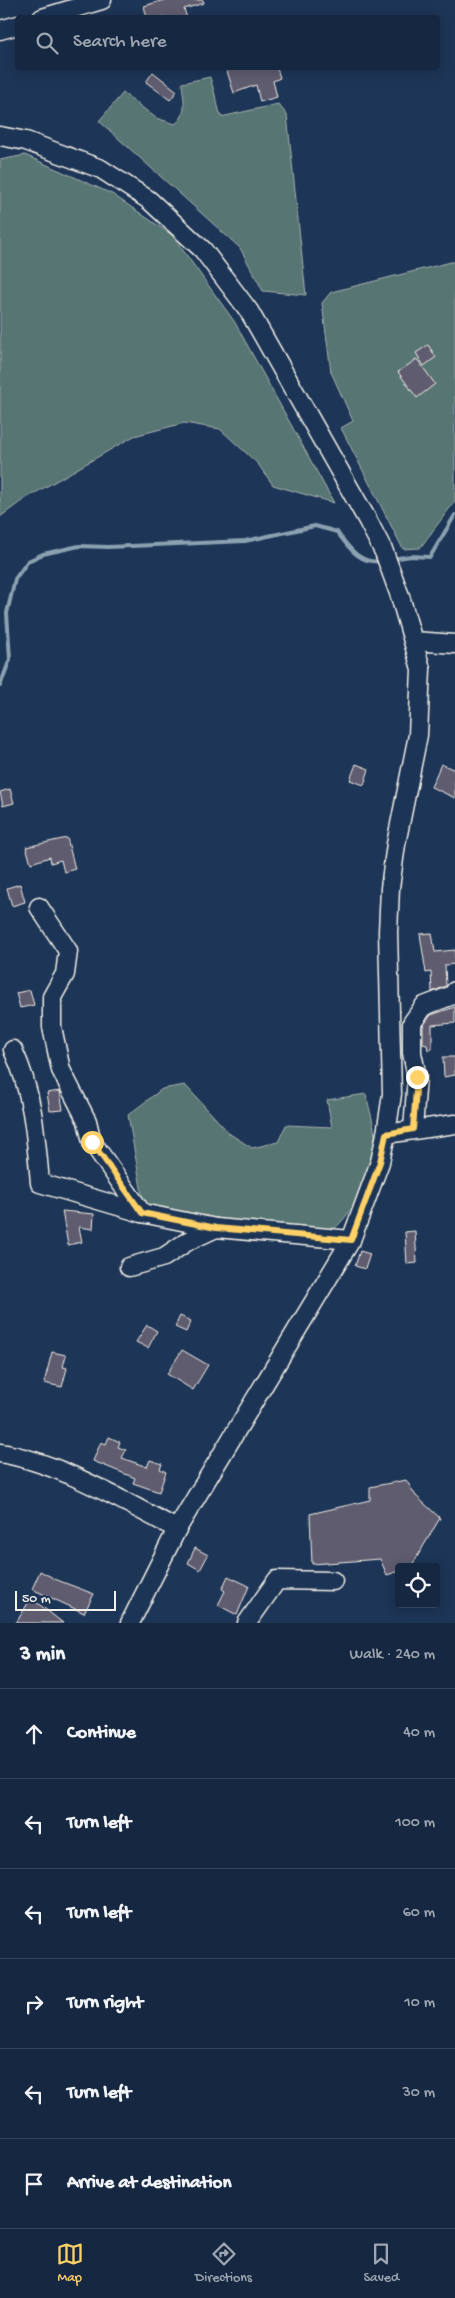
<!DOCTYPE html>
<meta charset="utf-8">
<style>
:root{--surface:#162841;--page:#1f3048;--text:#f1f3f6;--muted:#9ea6b1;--line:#35445a;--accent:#ffd166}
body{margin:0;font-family:"Gochi Hand",sans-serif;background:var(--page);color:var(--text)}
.controls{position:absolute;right:15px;bottom:15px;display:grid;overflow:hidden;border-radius:5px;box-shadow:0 2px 12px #0003}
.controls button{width:45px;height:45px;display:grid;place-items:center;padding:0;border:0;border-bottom:1px solid var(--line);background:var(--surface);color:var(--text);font:25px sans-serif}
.scale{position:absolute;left:15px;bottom:12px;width:101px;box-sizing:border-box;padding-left:5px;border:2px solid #f4f1e8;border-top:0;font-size:14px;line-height:18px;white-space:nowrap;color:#f4f1e8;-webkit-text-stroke:4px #1d3557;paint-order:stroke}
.stop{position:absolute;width:15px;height:15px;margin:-11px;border:4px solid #ffd166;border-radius:50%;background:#fff}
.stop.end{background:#ffd166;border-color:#fff;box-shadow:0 1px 5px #0008}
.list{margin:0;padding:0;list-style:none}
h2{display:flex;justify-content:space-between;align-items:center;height:65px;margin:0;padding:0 20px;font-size:21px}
h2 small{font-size:16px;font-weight:400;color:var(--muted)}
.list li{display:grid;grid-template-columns:32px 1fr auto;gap:15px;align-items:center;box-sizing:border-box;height:90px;padding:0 20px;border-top:1px solid var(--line)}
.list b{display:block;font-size:19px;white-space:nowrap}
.list em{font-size:16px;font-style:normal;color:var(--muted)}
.icon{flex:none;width:28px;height:28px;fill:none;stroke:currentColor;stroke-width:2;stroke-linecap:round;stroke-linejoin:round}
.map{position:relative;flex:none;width:455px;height:1623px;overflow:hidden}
.search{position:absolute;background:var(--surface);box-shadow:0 2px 12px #0003;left:15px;right:15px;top:15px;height:55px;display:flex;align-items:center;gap:12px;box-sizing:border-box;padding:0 18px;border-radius:5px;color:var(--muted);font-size:19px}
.sheet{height:605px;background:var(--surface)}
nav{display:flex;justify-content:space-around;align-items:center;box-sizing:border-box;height:70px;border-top:1px solid var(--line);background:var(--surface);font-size:14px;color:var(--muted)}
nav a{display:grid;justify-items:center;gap:2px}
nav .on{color:var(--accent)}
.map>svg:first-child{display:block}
</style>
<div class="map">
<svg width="455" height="1623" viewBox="0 0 455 1623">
<rect width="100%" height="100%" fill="#1d3557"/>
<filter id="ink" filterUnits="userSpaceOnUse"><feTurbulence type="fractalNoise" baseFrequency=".02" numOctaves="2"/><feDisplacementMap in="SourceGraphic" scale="10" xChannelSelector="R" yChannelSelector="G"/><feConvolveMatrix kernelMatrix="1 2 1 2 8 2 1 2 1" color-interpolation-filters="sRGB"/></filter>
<g filter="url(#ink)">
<!-- green -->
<g fill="#577573" stroke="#a6b3ae">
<path d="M 210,77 L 221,117 L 278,104 L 287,115 L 306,295 L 263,291 L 240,248 L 99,121 L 123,93 L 156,118 L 175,124 C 189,114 183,98 182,83 Z"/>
<polygon points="25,155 112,194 172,235 234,321 334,503 273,485 258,464 220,429 184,423 134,436 23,500 0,517 0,160"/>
<polygon points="451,262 455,262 455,501 420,548 403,549 341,428 353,421 331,372 322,303 331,292"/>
<path d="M 185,1085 L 230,1134 L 252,1148 L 278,1142 L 286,1125 L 332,1127 L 327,1100 L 366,1094 C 369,1109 375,1125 375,1140 C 377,1171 355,1211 332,1231 L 210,1219 L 144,1205 L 128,1115 L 162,1089 Z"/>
</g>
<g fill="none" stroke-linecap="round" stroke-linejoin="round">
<!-- stream -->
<g stroke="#8ba2b1" stroke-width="4">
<polyline points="392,559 411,556 430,557 455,515"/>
<path d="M 0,686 L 10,659 L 7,613 L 15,579 L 28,561 L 43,554 L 79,546 L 108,547 L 245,541 L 315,526 L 337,532 C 349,548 360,565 383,561"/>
</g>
</g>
<!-- building -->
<g fill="#615c70" stroke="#f4f1e8">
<polygon points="164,0 203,0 204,3 184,9 187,18 147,18 144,6"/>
<polygon points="226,68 277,68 280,78 273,81 277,97 260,102 256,85 234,93"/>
<polygon points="153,72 177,91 170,100 146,82"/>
<polygon points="428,345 436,357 424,366 416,353"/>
<polygon points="417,359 435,384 417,398 398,372"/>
<polygon points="356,764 369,769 364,785 350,780"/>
<polygon points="441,764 455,770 455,798 431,787"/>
<polygon points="10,789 14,803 3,806 0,792"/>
<polygon points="67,838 75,869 64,872 61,860 51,863 50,857 31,863 26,847"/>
<polygon points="20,884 25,902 12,906 7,888"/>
<polygon points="432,933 435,952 455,950 455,964 445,965 446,986 432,992 431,972 426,973 420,934"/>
<polygon points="30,990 34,1005 20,1008 16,993"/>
<polygon points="455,1007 455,1023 432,1025 432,1049 428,1050 427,1045 423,1044 423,1026 431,1015"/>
<polygon points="443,1057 455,1057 455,1075 444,1077"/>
<polygon points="60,1091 63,1110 50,1111 47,1093"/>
<polygon points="62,1211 94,1214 93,1229 79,1227 82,1242 68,1245"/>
<polygon points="415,1231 417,1263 407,1264 405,1232"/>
<polygon points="360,1251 370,1254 365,1269 355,1266"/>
<polygon points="180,1316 191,1321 186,1332 175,1327"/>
<polygon points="147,1325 157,1331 148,1348 136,1342"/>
<polygon points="182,1350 208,1365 193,1390 167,1374"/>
<polygon points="52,1352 66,1355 63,1367 67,1368 62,1387 44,1383"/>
<polygon points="109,1437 120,1442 118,1447 126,1450 122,1458 147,1467 150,1460 162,1464 160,1469 166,1472 159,1492 133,1483 135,1478 93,1461 101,1442 106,1444"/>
<polygon points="406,1480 416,1496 440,1518 411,1567 399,1567 399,1571 387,1575 380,1559 312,1564 310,1514 370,1500 370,1487"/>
<polygon points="195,1548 208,1555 200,1570 188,1563"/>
<polygon points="40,1571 57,1580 94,1594 84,1613 32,1589"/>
<polygon points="228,1576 249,1586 237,1615 218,1605 225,1591 222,1589"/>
<polygon points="31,1598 63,1623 16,1623"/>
</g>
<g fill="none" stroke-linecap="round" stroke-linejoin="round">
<!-- minor casing -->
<g stroke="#f4f1e8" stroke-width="21">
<g id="minor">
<polyline points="42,18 102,0"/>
<polyline points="0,30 18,25"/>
<polyline points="0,136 26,141 101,169 149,200 203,250 249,311 368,521 384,552 400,596 421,669 418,735 396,844 390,888 388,932 392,1094 386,1134 380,1162 351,1240 177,1529 130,1623"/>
<polyline points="414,641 455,644"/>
<polyline points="39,907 68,951 65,974 52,997 52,1027 61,1070 87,1121 92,1142 142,1213"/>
<path d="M 13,1050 C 33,1092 36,1138 40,1183 L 142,1213 L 216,1228 L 351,1240"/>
<polyline points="413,1129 417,1077 412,1053 412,1023 424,1006 453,995 455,991"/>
<polyline points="386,1134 455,1124"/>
<polyline points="129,1267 164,1257 188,1241 216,1228"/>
<path d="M 0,1453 C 59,1462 124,1502 177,1529"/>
<polyline points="247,1623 277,1580 333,1581"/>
</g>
</g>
<!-- minor -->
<use href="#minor" stroke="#1d3557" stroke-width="18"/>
</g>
</g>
<g fill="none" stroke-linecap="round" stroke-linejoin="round" filter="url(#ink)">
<!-- route -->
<polyline stroke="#ffd166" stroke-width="6" points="92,1142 142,1213 216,1228 351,1240 380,1162 386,1134 413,1129 417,1077"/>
</g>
</svg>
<div class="controls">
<button><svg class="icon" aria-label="locate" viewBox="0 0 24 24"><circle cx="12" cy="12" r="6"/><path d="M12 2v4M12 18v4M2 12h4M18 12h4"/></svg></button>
</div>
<div class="scale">50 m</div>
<div class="stop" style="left:92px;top:1142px"></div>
<div class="stop end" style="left:417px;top:1077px"></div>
<div class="search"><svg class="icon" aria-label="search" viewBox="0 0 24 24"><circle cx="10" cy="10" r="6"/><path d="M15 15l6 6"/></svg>Search here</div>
</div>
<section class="sheet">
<h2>3 min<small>Walk · 240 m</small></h2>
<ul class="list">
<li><svg class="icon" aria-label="ahead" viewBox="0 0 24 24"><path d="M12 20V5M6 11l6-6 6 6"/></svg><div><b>Continue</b></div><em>40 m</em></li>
<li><svg class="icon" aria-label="left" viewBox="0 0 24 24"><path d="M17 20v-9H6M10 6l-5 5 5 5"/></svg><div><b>Turn left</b></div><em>100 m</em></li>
<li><svg class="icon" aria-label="left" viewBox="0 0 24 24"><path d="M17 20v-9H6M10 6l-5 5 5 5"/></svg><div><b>Turn left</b></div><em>60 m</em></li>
<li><svg class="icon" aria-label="right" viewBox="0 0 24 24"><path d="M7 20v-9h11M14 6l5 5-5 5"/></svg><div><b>Turn right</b></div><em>10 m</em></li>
<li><svg class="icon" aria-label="left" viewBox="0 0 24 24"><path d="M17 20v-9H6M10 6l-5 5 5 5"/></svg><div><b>Turn left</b></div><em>30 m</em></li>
<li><svg class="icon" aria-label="arrive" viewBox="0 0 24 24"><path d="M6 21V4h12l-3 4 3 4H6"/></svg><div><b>Arrive at destination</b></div></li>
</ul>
</section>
<nav>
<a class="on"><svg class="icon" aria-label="map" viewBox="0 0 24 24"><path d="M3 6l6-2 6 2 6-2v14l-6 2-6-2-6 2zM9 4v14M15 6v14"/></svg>Map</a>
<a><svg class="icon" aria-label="directions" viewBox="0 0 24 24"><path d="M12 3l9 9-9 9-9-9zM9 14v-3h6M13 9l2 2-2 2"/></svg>Directions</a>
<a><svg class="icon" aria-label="saved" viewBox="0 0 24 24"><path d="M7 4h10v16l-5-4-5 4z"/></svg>Saved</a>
</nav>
